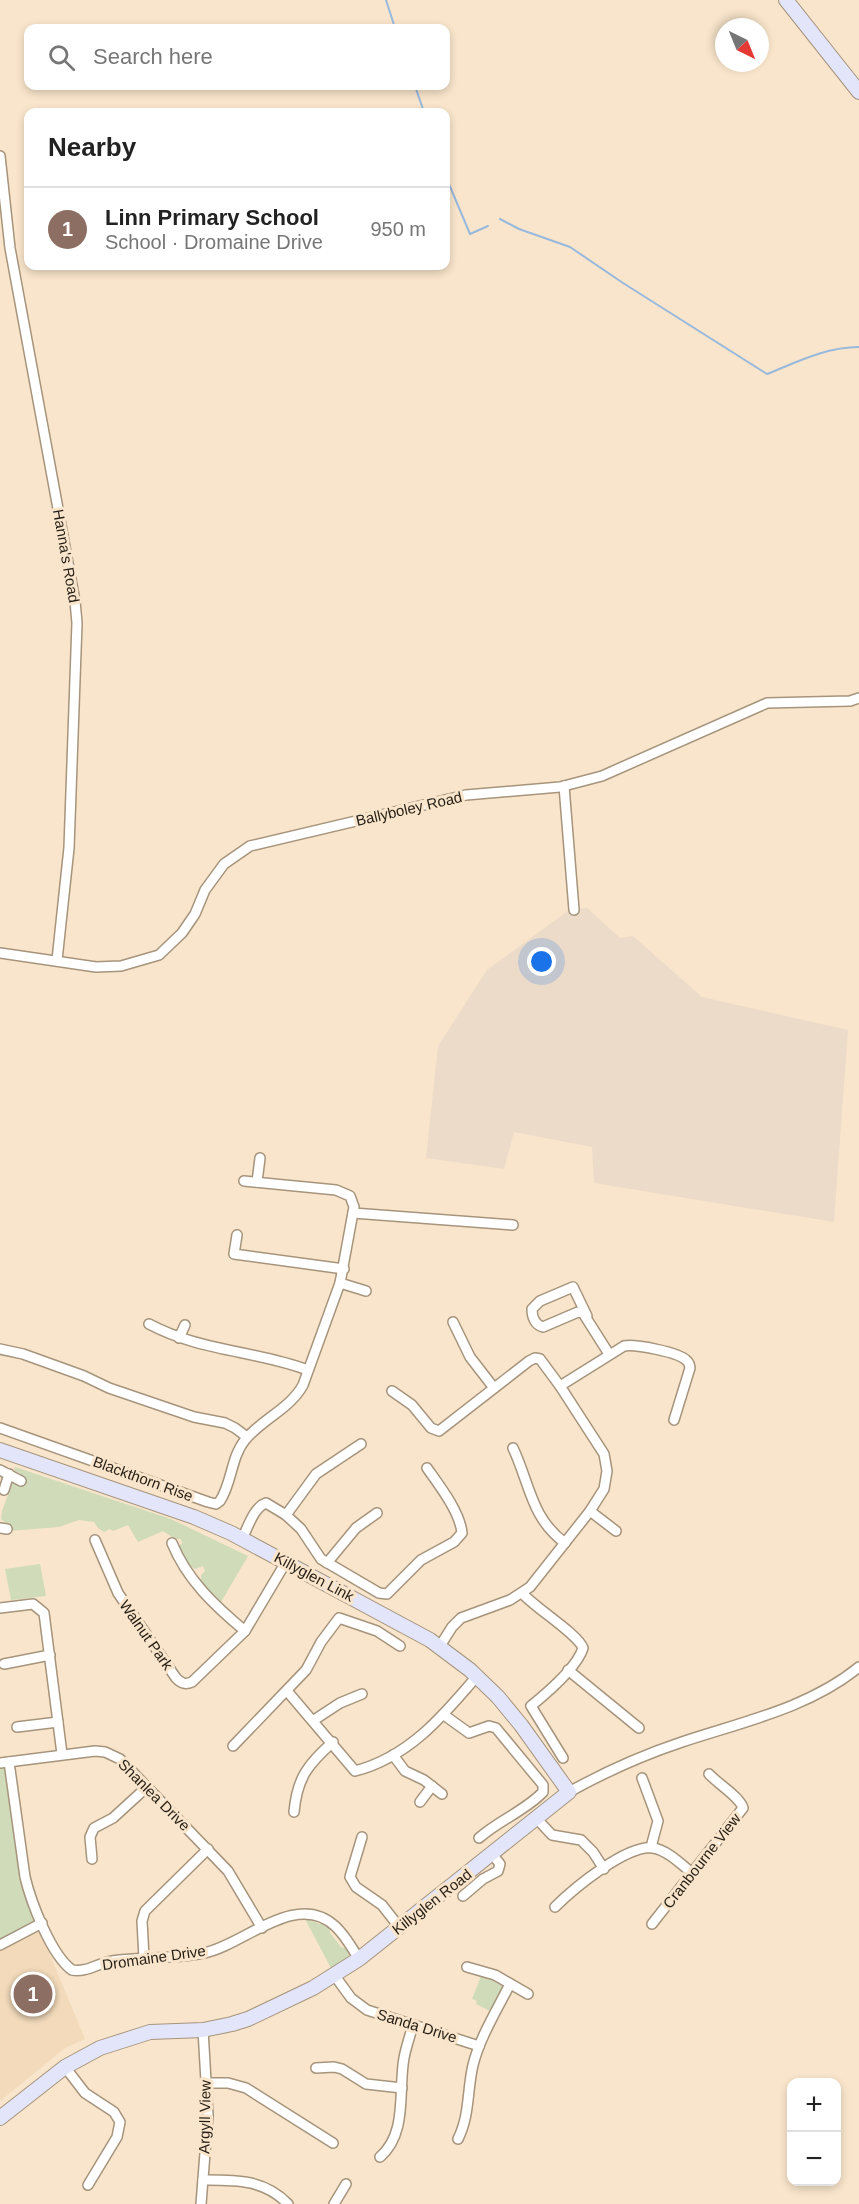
<!DOCTYPE html>
<meta charset="utf-8">
<style>
:root{--surface:#fff;--page:#f6f6f6;--text:#222;--muted:#767676;--line:#e0e0e0;--accent:#458798}
body{margin:0;font-family:Arial,sans-serif;background:var(--page);color:var(--text)}
.controls{position:absolute;right:18px;bottom:18px;display:grid;overflow:hidden;border-radius:12px;box-shadow:0 3px 9px #0003}
.controls button{width:54px;height:54px;display:grid;place-items:center;padding:0;border:0;border-bottom:2px solid var(--line);background:var(--surface);color:var(--text);font:30px sans-serif}
.compass{position:absolute;left:715px;top:18px;width:54px;height:54px;border-radius:50%;background:var(--surface);box-shadow:0 3px 9px #0003;rotate:137deg}
.you{position:absolute;left:542px;top:962px;width:21px;height:21px;margin:-15px;border:4px solid #fff;border-radius:50%;background:#1a73e8;box-shadow:0 0 0 9px #1a73e833}
.badge{display:grid;place-items:center;width:39px;height:39px;border-radius:50%;background:var(--accent);color:#fff;font-size:20px;font-weight:700}
.pin{position:absolute;translate:-50% -50%;border:3px solid #fff;box-shadow:0 2px 6px #0006}
.list{margin:0;padding:0;list-style:none}
h2{display:flex;justify-content:space-between;align-items:center;height:78px;margin:0;padding:0 24px;font-size:26px}
h2 small{font-size:20px;font-weight:400;color:var(--muted)}
.list li{display:grid;grid-template-columns:39px 1fr auto;gap:18px;align-items:center;box-sizing:border-box;height:84px;padding:0 24px;border-top:2px solid var(--line)}
.list b{display:block;font-size:22px;white-space:nowrap}
.list p{margin:0;font-size:20px;white-space:nowrap;color:var(--muted)}
.list em{font-size:20px;font-style:normal;color:var(--muted)}
.icon{flex:none;width:33px;height:33px;fill:none;stroke:currentColor;stroke-width:2;stroke-linecap:round;stroke-linejoin:round}
.map{position:relative;flex:none;width:859px;height:2204px;overflow:hidden}
.search{position:absolute;background:var(--surface);box-shadow:0 3px 9px #0003;left:24px;top:24px;width:426px;height:66px;display:flex;align-items:center;gap:15px;box-sizing:border-box;padding:0 21px;border-radius:12px;color:var(--muted);font-size:22px}
.panel{position:absolute;background:var(--surface);box-shadow:0 3px 9px #0003;left:24px;top:108px;width:426px;height:162px;border-radius:12px}
.map>svg:first-child{display:block}
</style>
<div class="map">
<svg width="859" height="2204" viewBox="0 0 859 2204">
<rect width="100%" height="100%" fill="#f9e5cb"/>
<!-- built -->
<polygon fill="#f2daba" points="40,1931 85,2039 65,2048 0,2101 0,1950 31,1933"/>
<!-- industrial -->
<polygon fill="#eddbca" points="587,908 620,938 633,936 702,997 848,1030 834,1222 594,1183 592,1147 514,1132 504,1169 426,1158 438,1046 487,970 569,910"/>
<!-- green -->
<g fill="#cfdbb9">
<polygon points="15,1467 171,1519 248,1556 221,1602 201,1582 201,1575 205,1571 203,1566 195,1569 188,1565 178,1546 182,1544 181,1539 175,1539 163,1531 138,1542 128,1525 113,1531 110,1529 104,1532 98,1528 94,1522 79,1520 59,1527 9,1531 10,1526 1,1519 2,1511 12,1484 18,1484 23,1480 20,1473 14,1471"/>
<polygon points="40,1564 46,1596 11,1600 5,1569"/>
<polygon points="8,1767 37,1922 0,1942 0,1768"/>
<polygon points="305,1919 330,1927 330,1933 341,1947 348,1949 349,1956 331,1968"/>
<polygon points="481,1976 496,1979 495,1981 503,1987 492,2012 476,2004 477,2001 472,1999"/>
</g>
<g fill="none" stroke-linecap="round" stroke-linejoin="round">
<!-- stream -->
<g stroke="#98b9dd" stroke-width="2">
<polyline points="386,0 395,28"/>
<polyline points="415,86 424,112"/>
<polyline points="446,177 470,234 488,226"/>
<path d="M 500,219 L 519,229 L 570,247 L 623,283 L 767,374 C 797,362 826,347 859,347"/>
</g>
<!-- street casing -->
<g stroke="#a6947c" stroke-width="12">
<g id="street">
<polyline points="0,156 10,248 75,601 77,623 69,848 57,960"/>
<polyline points="564,786 574,910"/>
<polyline points="0,953 96,967 121,966 159,955 182,933 195,914 205,890 224,864 250,846 466,795 560,787 602,776 767,703 850,701 859,698"/>
<polyline points="257,1182 260,1158"/>
<polyline points="353,1213 513,1225"/>
<polyline points="237,1235 234,1254 344,1269"/>
<polyline points="340,1283 366,1291"/>
<path d="M 587,1316 L 573,1287 L 540,1301 L 532,1309 C 532,1317 535,1325 543,1327 L 578,1312 L 583,1313 L 609,1354"/>
<polyline points="453,1322 470,1357 494,1388"/>
<path d="M 149,1324 C 202,1352 254,1350 308,1370"/>
<polyline points="179,1338 185,1325"/>
<polyline points="0,1349 23,1354 84,1376 109,1388 194,1417 225,1423 235,1428 247,1437"/>
<path d="M 560,1386 L 624,1346 C 635,1344 678,1352 686,1360 C 690,1363 689,1364 690,1368 L 674,1420"/>
<polyline points="392,1391 412,1405 431,1428 439,1431 529,1361 535,1358 540,1359 560,1386 604,1454 607,1471 604,1489 590,1511 530,1587 510,1600 461,1618 452,1627 440,1646"/>
<path d="M 0,1428 L 208,1502 L 216,1504 L 220,1501 C 232,1483 231,1457 245,1440 C 262,1419 290,1409 303,1385 L 340,1283 L 354,1207 L 350,1196 L 336,1190 L 244,1181"/>
<path d="M 513,1448 C 530,1484 531,1518 565,1543"/>
<polyline points="0,1470 21,1481"/>
<polyline points="4,1490 9,1474"/>
<polyline points="590,1511 616,1531"/>
<polyline points="286,1515 316,1474 361,1444"/>
<polyline points="0,1528 7,1529"/>
<path d="M 242,1539 C 248,1527 254,1507 266,1503 L 286,1515 L 301,1529 L 321,1559 L 379,1593 L 387,1594 L 421,1560 L 454,1542 L 462,1533 C 460,1512 439,1485 427,1468"/>
<path d="M 95,1540 L 118,1593 L 176,1678 C 181,1683 185,1685 192,1682 L 245,1631 L 286,1562"/>
<path d="M 172,1543 C 187,1580 215,1606 245,1631"/>
<polyline points="327,1563 356,1528 377,1513"/>
<path d="M 522,1593 C 535,1608 578,1634 583,1648 C 577,1668 547,1693 531,1706 L 563,1758"/>
<polyline points="0,1608 33,1604 44,1613 62,1754"/>
<polyline points="4,1664 50,1655"/>
<polyline points="568,1670 639,1728"/>
<path d="M 287,1691 L 355,1771 C 409,1757 443,1716 477,1676"/>
<path d="M 444,1715 L 469,1733 L 489,1726 L 496,1728 L 543,1785 L 543,1792 C 525,1811 499,1820 479,1838"/>
<polyline points="314,1720 340,1703 362,1694"/>
<polyline points="17,1727 58,1722"/>
<polyline points="233,1746 306,1670 321,1642 339,1618 377,1631 400,1646"/>
<polyline points="393,1755 405,1771 424,1780 442,1794"/>
<path d="M 9,1762 L 25,1877 C 31,1902 51,1955 72,1970 C 86,1973 98,1963 112,1961 C 142,1956 174,1960 204,1953 C 244,1945 296,1890 335,1926 C 345,1935 352,1948 359,1959"/>
<polyline points="0,1763 95,1751 105,1752 120,1759 228,1871 262,1928"/>
<polyline points="642,1778 658,1821 651,1847"/>
<path d="M 569,1792 C 605,1772 643,1755 682,1742 C 742,1722 809,1708 859,1667"/>
<polyline points="420,1802 432,1786"/>
<path d="M 294,1812 C 297,1778 308,1764 333,1742"/>
<polyline points="537,1819 552,1835 581,1840 593,1852 604,1869"/>
<polyline points="362,1837 350,1877 356,1887 382,1905 400,1928"/>
<polyline points="92,1859 90,1837 94,1828 113,1818 148,1786"/>
<polyline points="463,1896 483,1879 498,1871 500,1864 492,1854"/>
<path d="M 555,1907 C 573,1889 627,1844 653,1848 C 667,1850 681,1864 692,1873"/>
<path d="M 652,1924 L 743,1808 C 740,1797 718,1784 709,1774"/>
<polyline points="0,1945 42,1923"/>
<polyline points="144,1958 142,1921 145,1911 208,1849"/>
<polyline points="467,1967 495,1975 528,1994"/>
<polyline points="335,1976 351,1998 367,2010 479,2046"/>
<polyline points="65,2067 85,2093 114,2112 120,2122 117,2137 88,2185"/>
<polyline points="316,2068 334,2067 342,2069 366,2084 402,2088"/>
<polyline points="207,2083 228,2083 246,2088 333,2143"/>
<path d="M 458,2139 C 470,2115 467,2090 473,2065 C 480,2037 497,2010 510,1984"/>
<path d="M 380,2157 C 408,2133 398,2090 404,2058 C 406,2047 410,2036 413,2025"/>
<path d="M 203,2180 C 235,2180 264,2179 288,2204"/>
<polyline points="201,2204 208,2115 203,2030"/>
<polyline points="334,2204 346,2184"/>
</g>
</g>
<!-- secondary casing -->
<g stroke="#a6947c" stroke-width="16">
<g id="secondary">
<polyline points="786,0 859,92"/>
<polyline points="0,1450 194,1517 231,1533 430,1640 470,1670 498,1697 521,1725 569,1792 359,1959 313,1988 248,2019 232,2024 203,2030 150,2032 100,2048 65,2067 0,2118"/>
</g>
</g>
<!-- street -->
<use href="#street" stroke="#fff" stroke-width="9"/>
<!-- secondary -->
<use href="#secondary" stroke="#e3e6fb" stroke-width="14"/>
</g>
<g text-anchor="middle" stroke-width="6" stroke-linejoin="round" paint-order="stroke">
<!-- street labels -->
<g font-size="15" fill="#251e14" stroke="#f9e5cb">
<text transform="translate(66 556) rotate(80)" y="5">Hanna's Road</text>
<text transform="translate(409 809) rotate(-13)" y="5">Ballyboley Road</text>
<text transform="translate(143 1479) rotate(20)" y="5">Blackthorn Rise</text>
<text transform="translate(314 1577) rotate(28)" y="5">Killyglen Link</text>
<text transform="translate(146 1635) rotate(55)" y="5">Walnut Park</text>
<text transform="translate(154 1795) rotate(45)" y="5">Shanlea Drive</text>
<text transform="translate(702 1861) rotate(-52)" y="5">Cranbourne View</text>
<text transform="translate(432 1902) rotate(-38)" y="5">Killyglen Road</text>
<text transform="translate(154 1958) rotate(-8)" y="5">Dromaine Drive</text>
<text transform="translate(417 2026) rotate(17)" y="5">Sanda Drive</text>
<text transform="translate(205 2117) rotate(-89)" y="5">Argyll View</text>
</g>
</g>
</svg>
<div class="controls">
<button>+</button>
<button>−</button>
</div>
<svg class="compass" viewBox="-18 -18 36 36"><path d="M0-13l5 13h-10z" fill="#e53935"/><path d="M0 13l5-13h-10z" fill="#767676"/></svg>
<div class="you"></div>
<div class="pin badge" style="left:33px;top:1994px;background:#8d6e63">1</div>
<div class="search"><svg class="icon" aria-label="search" viewBox="0 0 24 24"><circle cx="10" cy="10" r="6"/><path d="M15 15l6 6"/></svg>Search here</div>
<section class="panel">
<h2>Nearby<small></small></h2>
<ul class="list">
<li><span class="badge" style="background:#8d6e63">1</span><div><b>Linn Primary School</b><p>School · Dromaine Drive</p></div><em>950 m</em></li>
</ul>
</section>
</div>
